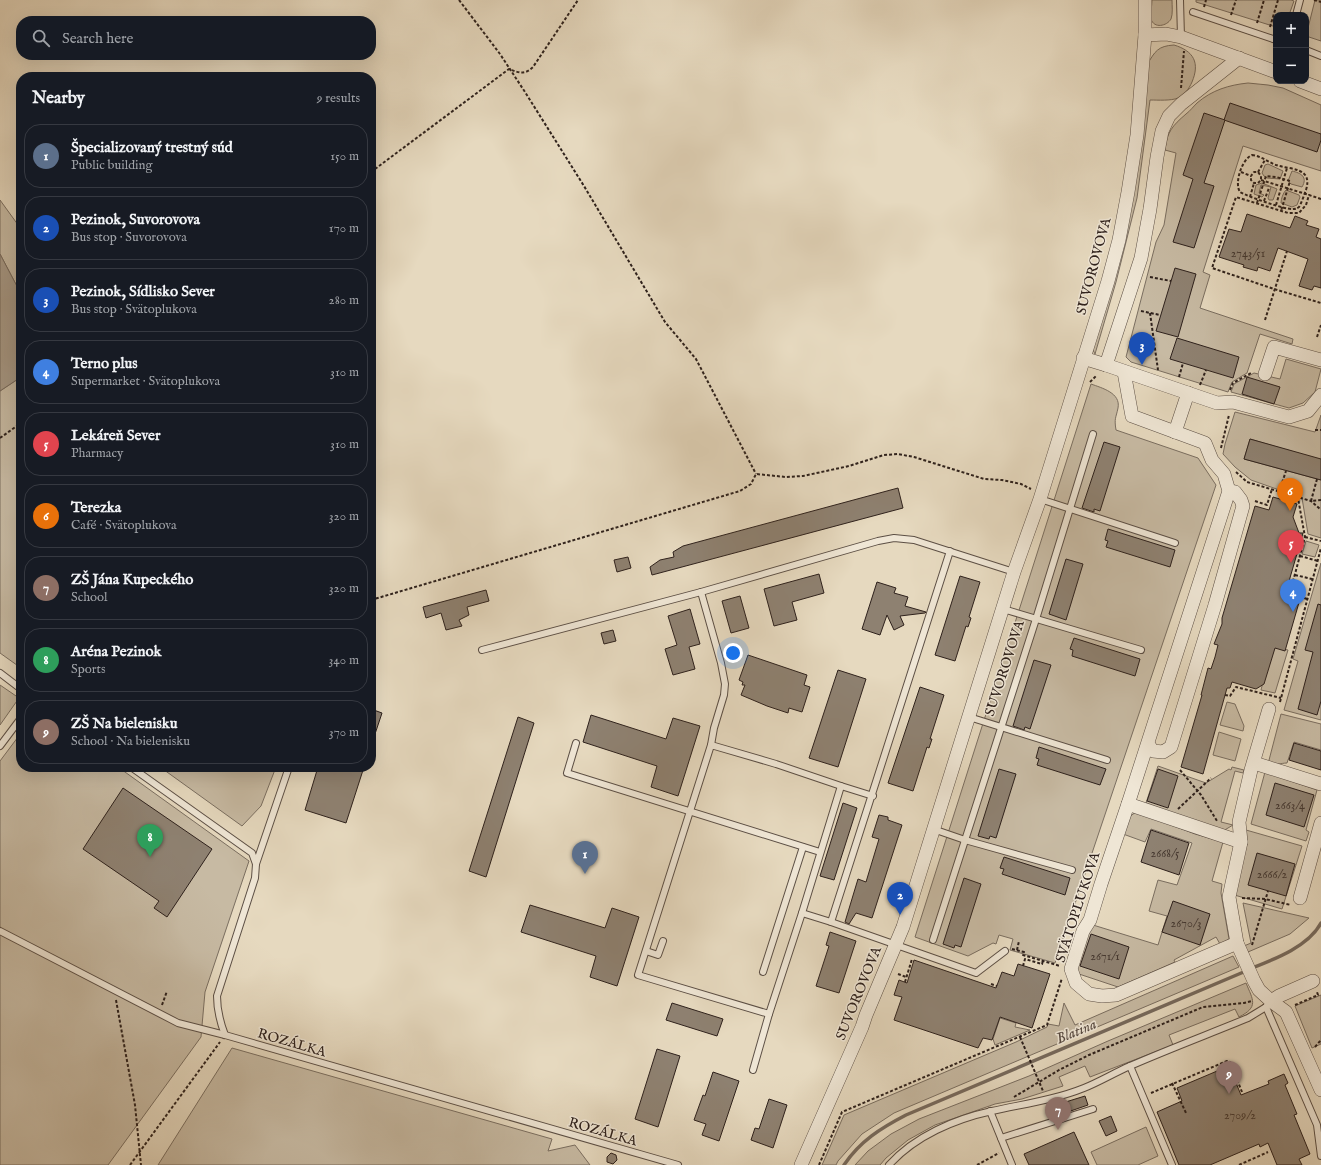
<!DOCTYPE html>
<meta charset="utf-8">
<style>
:root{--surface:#171b24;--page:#242831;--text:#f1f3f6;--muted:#9ea1a6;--line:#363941;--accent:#ea580c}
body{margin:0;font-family:"IM FELL English",serif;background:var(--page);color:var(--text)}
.controls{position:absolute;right:12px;top:12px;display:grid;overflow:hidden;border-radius:8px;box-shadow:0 4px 16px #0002}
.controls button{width:36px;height:36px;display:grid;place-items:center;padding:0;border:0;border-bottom:1px solid var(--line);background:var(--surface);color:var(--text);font:20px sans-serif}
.you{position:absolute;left:733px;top:653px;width:14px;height:14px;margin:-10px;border:3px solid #fff;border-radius:50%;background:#1a73e8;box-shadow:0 0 0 6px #1a73e833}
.badge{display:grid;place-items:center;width:26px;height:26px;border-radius:50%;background:var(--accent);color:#fff;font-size:13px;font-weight:700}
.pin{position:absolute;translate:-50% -33px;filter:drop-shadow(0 1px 2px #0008)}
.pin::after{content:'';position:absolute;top:21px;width:14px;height:12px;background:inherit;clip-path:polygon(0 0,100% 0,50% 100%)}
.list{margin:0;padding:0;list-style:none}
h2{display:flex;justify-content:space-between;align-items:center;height:52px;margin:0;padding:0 16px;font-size:17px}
h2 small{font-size:13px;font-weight:400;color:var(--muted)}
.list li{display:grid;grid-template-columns:26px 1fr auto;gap:12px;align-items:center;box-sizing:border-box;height:64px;margin:0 8px 8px;padding:0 8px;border:1px solid var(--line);border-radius:16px}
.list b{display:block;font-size:15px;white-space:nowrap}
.list p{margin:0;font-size:13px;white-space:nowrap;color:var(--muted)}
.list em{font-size:13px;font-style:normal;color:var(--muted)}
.icon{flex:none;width:22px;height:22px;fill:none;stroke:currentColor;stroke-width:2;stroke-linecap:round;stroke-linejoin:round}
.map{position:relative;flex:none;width:1321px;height:1165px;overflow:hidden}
.search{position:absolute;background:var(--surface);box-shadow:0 4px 16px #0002;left:16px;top:16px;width:360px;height:44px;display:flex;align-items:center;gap:10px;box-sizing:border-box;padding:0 14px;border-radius:16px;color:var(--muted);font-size:15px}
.panel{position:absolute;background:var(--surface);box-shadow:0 4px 16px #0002;left:16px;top:72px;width:360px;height:700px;border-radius:16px}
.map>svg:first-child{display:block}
</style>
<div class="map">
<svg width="1321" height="1165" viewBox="0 0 1321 1165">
<rect width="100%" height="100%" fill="#e6d9bf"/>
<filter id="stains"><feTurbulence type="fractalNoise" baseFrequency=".005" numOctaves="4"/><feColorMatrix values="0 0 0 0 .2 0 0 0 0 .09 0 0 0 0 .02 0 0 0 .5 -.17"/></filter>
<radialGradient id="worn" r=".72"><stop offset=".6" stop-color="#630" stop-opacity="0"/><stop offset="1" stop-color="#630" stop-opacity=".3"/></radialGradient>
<!-- green -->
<g fill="#c7baa3" stroke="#7a6e60">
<path d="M 1152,0 L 1172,0 C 1172,6 1173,14 1171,19 C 1167,26 1154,29 1151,19 C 1150,14 1152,6 1152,0 Z"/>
<polygon points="1196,0 1291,0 1294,1 1289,15 1276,15 1276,27 1196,2"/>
<polygon points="1315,0 1321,0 1321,41 1306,36"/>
<path d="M 1174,45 C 1194,51 1200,63 1192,82 C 1189,89 1184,95 1178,98 C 1171,101 1158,100 1150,100 L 1137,198 L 1116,282 L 1095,354 L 1093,350 L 1147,65 C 1155,51 1158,46 1174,45 Z"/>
<path d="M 1248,83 L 1268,85 L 1283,88 L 1321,105 L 1321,171 L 1243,146 L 1203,272 L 1210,275 L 1200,308 L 1293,339 L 1292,344 L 1260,334 L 1247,373 L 1232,382 L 1228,392 L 1131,362 L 1126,357 L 1156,242 L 1164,225 L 1176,153 L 1165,150 C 1167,132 1172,126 1186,114 C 1190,111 1193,107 1197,103 C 1212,90 1229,85 1248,83 Z"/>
<polygon points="1268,164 1283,171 1280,179 1267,178 1264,176 1262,173 1265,165"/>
<path d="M 1292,171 C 1301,173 1308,177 1302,187 L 1291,184 L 1288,181 Z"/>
<polygon points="1262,183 1277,189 1273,200 1269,200 1268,198 1271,187 1261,185 1259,193 1264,195 1262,197 1254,194 1256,185"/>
<path d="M 1286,190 L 1299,195 L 1300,197 L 1297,205 L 1292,207 L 1281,203 C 1281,199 1283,193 1286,190 Z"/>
<polygon points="0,200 21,229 21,294 0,254"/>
<polygon points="1286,359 1321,369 1315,392 1303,403 1289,408 1231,392 1234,384 1254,373 1280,379"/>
<polygon points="21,377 21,668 0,653 0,391"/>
<path d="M 1091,384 C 1102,388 1121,393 1118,408 C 1116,418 1114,418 1116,430 L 1198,458 L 1216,485 L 1055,963 L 1010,950 L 1013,939 L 999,935 L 996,944 L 993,943 L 968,956 L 915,937 Z"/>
<polygon points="1235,412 1315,432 1321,415 1321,460 1250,439 1244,459 1321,480 1321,538 1308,534 1302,498 1251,480 1235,467 1223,454 1225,444"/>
<polygon points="1306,541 1319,545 1315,557 1302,554"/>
<polygon points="1321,563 1321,720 1284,710 1298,661 1293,659"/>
<polygon points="1272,646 1288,650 1275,693 1261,690"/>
<polygon points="0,685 19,698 0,725"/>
<polygon points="1227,702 1235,704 1244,726 1243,731 1220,725"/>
<path d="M 1281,714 L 1321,724 L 1321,750 L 1294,742 L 1287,763 C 1281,763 1274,766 1268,764 Z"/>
<polygon points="1219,732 1241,739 1235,761 1213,755"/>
<polygon points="21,733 21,767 118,767 249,861 205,992 201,1037 108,1165 0,1165 0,761"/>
<polygon points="1158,766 1206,783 1229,769 1231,770 1232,767 1244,770 1243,773 1235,771 1221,822 1233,825 1223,831 1146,803"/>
<polygon points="160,767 276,767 261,806 242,826"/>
<polygon points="1265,772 1317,790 1306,830 1309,832 1306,841 1251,824"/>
<polygon points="1136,812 1140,813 1195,834 1223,842 1212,881 1222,884 1221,893 1229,939 1220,944 1216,937 1174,960 1175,962 1118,987 1076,973 1085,931 1093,925 1158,945 1167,916 1149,911 1158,880 1177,885 1192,843 1151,829 1145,842 1123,834 1129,817"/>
<polygon points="1246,830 1302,846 1282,909 1231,894"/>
<polygon points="1243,903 1309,918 1290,934 1248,952 1244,946 1251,943"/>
<polygon points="1233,956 1239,967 894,1113 862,1134 838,1161 836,1165 822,1165 844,1115 1016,1042 1047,1027 1048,1024 1059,1026 1064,1003 1075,1025"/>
<path d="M 1246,983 C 1253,1000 1259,1007 1239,1017 L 1235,1009 L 1169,1035 L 1173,1045 L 1090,1077 L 1085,1066 L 1059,1077 L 1063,1086 L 1022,1099 L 995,1104 L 935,1125 L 908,1140 L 886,1158 L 880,1165 L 855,1165 L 868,1151 L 891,1134 L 919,1119 L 1029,1076 L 1108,1041 Z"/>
<polygon points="1321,995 1321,1044 1312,1048 1295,1006"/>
<polygon points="1000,1018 1016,1023 1015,1027 1030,1030 995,1045 993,1039"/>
<polygon points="232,1048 552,1139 548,1151 575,1145 590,1165 158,1165"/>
<polygon points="1146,1127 1158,1156 1138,1165 1097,1165 1091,1152"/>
</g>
<!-- water -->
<polygon fill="#a79a88" stroke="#776a5d" points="0,254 21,294 21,377 0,391"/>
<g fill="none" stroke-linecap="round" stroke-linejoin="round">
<!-- stream -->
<g stroke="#776a5d" stroke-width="3.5">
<path d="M 1252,968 C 1275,959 1309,946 1321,923"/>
<path d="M 844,1165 C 860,1141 881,1128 906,1115 L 1246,971"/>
</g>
</g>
<!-- building -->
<g fill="#8e8171" stroke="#2e211c">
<polygon points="1230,103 1321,134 1321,140 1317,152 1224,120"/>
<polygon points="1204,113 1225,120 1204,183 1214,186 1194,248 1173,242 1193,179 1183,175"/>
<polygon points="1247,214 1290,228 1295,216 1308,221 1306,225 1319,229 1316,237 1321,239 1321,288 1314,286 1312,290 1299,286 1308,259 1278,248 1270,271 1258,267 1257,271 1243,267 1244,265 1219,257 1229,229 1241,232"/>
<polygon points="1175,268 1196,274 1178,337 1156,331"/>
<polygon points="1177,338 1239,357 1233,378 1170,359"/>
<polygon points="1247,377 1280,387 1274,404 1242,394"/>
<polygon points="1250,439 1321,459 1321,480 1244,459"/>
<polygon points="1104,442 1120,447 1100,511 1094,509 1094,512 1082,508"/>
<polygon points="898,488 903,508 652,575 650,567 660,560 674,557 673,552 683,546"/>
<polygon points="1273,497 1297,504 1293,517 1299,533 1303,533 1285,595 1300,599 1285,651 1275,648 1264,684 1256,689 1232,682 1230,688 1227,688 1203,774 1181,767 1202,695 1201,695 1208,668 1211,669 1215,657 1218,645 1214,644 1222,624 1222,618 1255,506 1269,510"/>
<polygon points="1108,529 1175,550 1170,567 1106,547 1108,541 1105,540"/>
<polygon points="628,557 631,568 617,572 614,560"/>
<polygon points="1066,559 1083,564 1066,620 1049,614"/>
<polygon points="819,574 824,593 792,602 797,620 774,626 764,589"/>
<polygon points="960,576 980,582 969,617 971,618 968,627 966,626 955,661 935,655"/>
<polygon points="877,582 896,588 894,593 908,597 905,606 926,612 925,613 900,616 904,625 894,630 887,615 880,635 862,629"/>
<polygon points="486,590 489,601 467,607 469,615 459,620 462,626 446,630 441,613 426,618 423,607"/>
<polygon points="740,596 749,628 731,633 722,601"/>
<polygon points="1318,604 1321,605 1321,701 1317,715 1298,709 1313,652 1305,650"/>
<polygon points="690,609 700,644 689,647 695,669 673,675 665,649 677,645 668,616"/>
<polygon points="613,630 616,641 604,644 601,633"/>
<polygon points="1074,638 1140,659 1135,676 1072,656 1073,650 1070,649"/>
<polygon points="748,655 807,675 804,685 810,687 802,712 789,708 788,713 767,706 741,695 745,685 742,685 743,682 739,680"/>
<polygon points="1034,660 1051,665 1030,729 1025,727 1024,730 1013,726"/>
<polygon points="838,670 866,679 838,767 809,758"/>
<polygon points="920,687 944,695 930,739 932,739 929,748 927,747 913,791 888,783"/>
<polygon points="371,709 382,713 373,740 371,739"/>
<polygon points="591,715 666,739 673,718 700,726 678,796 651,787 657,766 583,742"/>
<polygon points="518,717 534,723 486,877 469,871"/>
<polygon points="1294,743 1321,751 1321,770 1289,760"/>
<polygon points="1039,747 1106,769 1100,785 1037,765 1039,759 1036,758"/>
<polygon points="318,767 364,767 346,823 305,810"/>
<polygon points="999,769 1016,774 996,838 990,836 989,839 978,836"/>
<polygon points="1158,769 1178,776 1168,808 1147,801"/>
<polygon points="1275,783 1314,795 1304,827 1266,815"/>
<polygon points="123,788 212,849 167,917 154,908 159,901 83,849"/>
<polygon points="843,803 857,808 834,880 820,876"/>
<polygon points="879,815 888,817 888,820 902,825 872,918 856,913 849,924 845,922 858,879 866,882 879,839 872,837"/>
<polygon points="1151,830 1189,843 1179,875 1141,862"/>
<polygon points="1257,853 1295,864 1286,896 1248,885"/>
<polygon points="1004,857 1070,878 1065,895 1002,874 1004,869 1000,868"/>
<polygon points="964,878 981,884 961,947 955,945 954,948 943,944"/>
<polygon points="1173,901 1210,914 1200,945 1162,932"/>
<polygon points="530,905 605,928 612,908 639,917 617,986 590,977 596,956 521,932"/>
<polygon points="830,932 856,941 839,993 816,986 829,946 826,945"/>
<polygon points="1091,934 1129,947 1119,979 1080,966"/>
<polygon points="914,960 996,988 1002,972 1014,976 1018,964 1050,974 1032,1028 1000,1017 992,1040 983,1038 978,1048 894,1020 902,997 894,995 899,980 907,983"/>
<polygon points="672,1003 723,1019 717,1036 666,1020"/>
<polygon points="657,1049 680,1056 658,1127 635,1119"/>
<polygon points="1229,1066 1241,1095 1269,1084 1268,1081 1284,1074 1288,1083 1285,1085 1297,1114 1294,1115 1310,1154 1299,1159 1302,1165 1277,1165 1268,1143 1260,1147 1259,1144 1210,1165 1179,1165 1157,1112 1182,1101 1177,1088"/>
<polygon points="713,1072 739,1081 719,1141 702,1135 706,1124 694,1120 703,1095 705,1096"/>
<polygon points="1085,1096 1088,1105 1059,1115 1056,1105"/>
<polygon points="769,1099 787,1105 773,1148 751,1140 755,1128 759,1129"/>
<polygon points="1111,1116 1117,1131 1106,1136 1099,1121"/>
<polygon points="1074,1132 1089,1165 1029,1165 1024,1154"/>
<polygon points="611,1153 616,1155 617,1160 613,1164 607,1162 607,1157"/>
</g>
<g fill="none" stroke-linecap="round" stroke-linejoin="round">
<!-- service casing -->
<g stroke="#5c4f45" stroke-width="8">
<g id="service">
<polyline points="1180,0 1181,37"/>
<polyline points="1193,12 1276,40"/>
<polyline points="1296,15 1300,0"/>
<polyline points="1306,50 1321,56"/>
<polyline points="1040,499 1175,543"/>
<polyline points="701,592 721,663 725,684 724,695 714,728 711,745"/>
<polyline points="1003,609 1141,650"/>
<polyline points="482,650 701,592 878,541 894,538 914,540 1014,572"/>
<polyline points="0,673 21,689"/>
<polyline points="969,717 1107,760"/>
<polyline points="576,743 567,773 820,852"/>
<polyline points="0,746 21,718"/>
<path d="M 131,767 L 252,853 L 256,864 L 255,878 L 217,996 C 217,1010 220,1022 225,1035"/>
<polyline points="873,796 841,786 802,913 831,922 976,973 1005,951"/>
<polyline points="933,829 965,840 1072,870"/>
<polyline points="256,864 289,767"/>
<polyline points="802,913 769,1014 638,975 711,745 776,764 841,786"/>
<polyline points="831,922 950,551"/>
<polyline points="0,931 178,1023 225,1035 678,1165"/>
<polyline points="933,940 1036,619 1093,434"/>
<polyline points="646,951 658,955 663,941"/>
<polyline points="763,972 803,847"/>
<polyline points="1266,1007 1317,1125 1321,1156"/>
<polyline points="1130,1066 1172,1165"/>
<polyline points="753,1070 769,1014"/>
<polyline points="990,1111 1012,1165"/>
<polyline points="1001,1138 1093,1109"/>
<path d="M 889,1165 C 915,1136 955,1119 992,1111 C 1023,1104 1054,1100 1084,1088 C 1099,1082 1114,1073 1130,1066 C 1169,1049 1209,1034 1248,1018 L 1266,1007 L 1271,1001"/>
</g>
</g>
<!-- minor casing -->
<g stroke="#5c4f45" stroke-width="14">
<g id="minor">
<polyline points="1145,35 1166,34 1181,37 1276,72"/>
<polyline points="1300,81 1321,89"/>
<polyline points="1083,358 1106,365 1217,403 1233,402 1289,417 1308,411 1321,395"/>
<polyline points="1106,365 1141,258 1150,209 1157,157 1162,131 1169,116 1181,104 1239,58"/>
<polyline points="1124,372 1132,416 1205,443 1212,460 1224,474 1229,491 1128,804 1101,884 1090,920 1083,931 1071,969 1076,983 1089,994 1102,996 1116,995 1237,943"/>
<polyline points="1265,374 1274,347 1321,360"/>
<polyline points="1175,432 1188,393"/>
<polyline points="1269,709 1251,770 1239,822 1241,842 1229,897 1237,943 1254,981 1259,990 1271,1001 1286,1012 1321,1090"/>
<polyline points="1148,744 1153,751 1163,752 1171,747 1215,605 1243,506 1241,500 1235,492 1229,491"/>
<polyline points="1254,763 1321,784"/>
<polyline points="1128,804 1241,842"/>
<polyline points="1300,898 1321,823"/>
<polyline points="1271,1001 1279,996 1313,981"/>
<polyline points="801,1165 862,1027 866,1015 903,927 1014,572 1040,499 1108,281 1119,240 1128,192 1137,135 1145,35 1145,0"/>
</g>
</g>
<!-- path -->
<g stroke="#2e211c" stroke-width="2" stroke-dasharray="3 2" stroke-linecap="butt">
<polyline points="459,0 500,54 525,92 584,186 665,322 696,359 756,474"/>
<polyline points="1314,0 1321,2"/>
<polyline points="1204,7 1206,0"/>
<polyline points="1231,15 1236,0"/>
<polyline points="1257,23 1264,0"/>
<polyline points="1270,27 1278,0"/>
<polyline points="1181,88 1184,51"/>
<path d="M 1252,155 C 1261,156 1268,162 1276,165 C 1291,170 1313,167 1306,190 C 1304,195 1302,202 1299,207 C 1296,209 1296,209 1293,209 C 1286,210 1246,196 1240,192 C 1234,183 1242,159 1252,155 Z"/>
<path d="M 371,172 L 509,69 C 519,73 525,75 533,67 L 578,0"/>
<polyline points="1241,172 1251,176 1254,172 1258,172 1261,176 1261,180 1258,183 1254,183 1251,180 1251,176"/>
<polyline points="1258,172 1265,160"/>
<polyline points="1261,180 1309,195"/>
<polyline points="1250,197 1254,183"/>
<polyline points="1321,199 1309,195 1306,205 1299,213 1288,213 1236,197 1212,268 1274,289 1321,303"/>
<polyline points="1264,201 1269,188"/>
<polyline points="1257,203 1266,176 1276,177 1290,181 1281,211"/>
<polyline points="1276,205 1287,168"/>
<polyline points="1150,277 1171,281"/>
<polyline points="1141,311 1160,315"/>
<polyline points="1150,313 1158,370"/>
<polyline points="1265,320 1287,251"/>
<polyline points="1317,337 1321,325"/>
<polyline points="1179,377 1183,363"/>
<polyline points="1090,382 1097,375"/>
<polyline points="1200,385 1206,370"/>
<polyline points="1230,390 1233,383 1251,373"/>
<polyline points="1315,430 1321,430"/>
<polyline points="0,438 21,423"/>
<polyline points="1221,448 1229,415"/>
<polyline points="1236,472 1247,482 1311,501 1321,510"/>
<polyline points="1317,479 1311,501 1321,500"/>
<polyline points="1279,492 1286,471"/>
<polyline points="1255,501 1267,505 1272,489"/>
<polyline points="1305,537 1321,541"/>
<polyline points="1300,556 1318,561"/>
<polyline points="1295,575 1312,579"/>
<polyline points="1290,593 1307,599"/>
<polyline points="1289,596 1305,537 1298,498"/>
<polyline points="371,600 740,491 751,484 756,474 786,477 803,476 849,466 884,455 898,454 914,457 984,479 1002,480 1021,484 1031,489"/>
<polyline points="1225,695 1230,696 1236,687 1281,698"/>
<polyline points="1280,702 1321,548"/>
<polyline points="1180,770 1201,795 1217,821"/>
<polyline points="1178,809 1211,778"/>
<polyline points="1242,898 1265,899 1291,905"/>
<polyline points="1252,945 1268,891"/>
<polyline points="1012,949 1024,952 1023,955 1060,966"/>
<polyline points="1017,950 1019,941"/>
<polyline points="1023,966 1025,959 1042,964 1043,961"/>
<polyline points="898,974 906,977"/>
<polyline points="905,982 912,959"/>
<polyline points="991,984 997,986"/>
<polyline points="116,1000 135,1105 141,1165"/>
<polyline points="162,1005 167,991"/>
<polyline points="1295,1005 1318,995 1317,992"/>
<polyline points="1020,1037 1043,1091"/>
<polyline points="1315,1047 1321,1040"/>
<polyline points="1172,1083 1186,1113"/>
<polyline points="1151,1093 1227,1061 1230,1062 1242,1092"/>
<polyline points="1014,1097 1059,1070 1089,1055 1203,1007 1244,1003 1252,1001"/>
<polyline points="130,1165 220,1042"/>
<polyline points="819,1165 842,1112 1047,1025 1062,978"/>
<polyline points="977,1165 999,1153"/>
<polyline points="1239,1165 1268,1152"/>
</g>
<!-- service -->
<use href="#service" stroke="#efe6d5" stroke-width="6"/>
<!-- minor -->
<use href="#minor" stroke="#efe6d5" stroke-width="13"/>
</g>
<g text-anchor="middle" stroke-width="3" stroke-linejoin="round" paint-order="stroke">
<!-- number labels -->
<g font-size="12" fill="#463931">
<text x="1248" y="257">2743/51</text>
<text x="1290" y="809">2663/4</text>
<text x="1165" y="857">2668/5</text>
<text x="1272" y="878">2666/2</text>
<text x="1186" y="927">2670/3</text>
<text x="1105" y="960">2671/1</text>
<text x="1240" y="1119">2709/2</text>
</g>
<!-- street labels -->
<g font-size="14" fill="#2e211c" stroke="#efe6d5">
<text transform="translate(1093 266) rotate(-75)" y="5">SUVOROVOVA</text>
<text transform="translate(1004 668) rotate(-72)" y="5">SUVOROVOVA</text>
<text transform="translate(1077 907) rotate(-72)" y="5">SVÄTOPLUKOVA</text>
<text transform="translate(858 993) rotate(-68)" y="5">SUVOROVOVA</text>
<text transform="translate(292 1042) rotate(16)" y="5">ROZÁLKA</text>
<text transform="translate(603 1131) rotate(16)" y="5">ROZÁLKA</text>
</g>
<!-- water labels -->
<g font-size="15" font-style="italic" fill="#584b42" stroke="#efe6d5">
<text transform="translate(1076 1031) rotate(-23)" y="5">Blatina</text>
</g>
</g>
<rect width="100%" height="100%" filter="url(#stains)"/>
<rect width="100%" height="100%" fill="url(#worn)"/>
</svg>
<div class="controls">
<button>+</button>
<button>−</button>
</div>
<div class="you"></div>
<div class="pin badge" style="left:585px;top:874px;background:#5c6f8a">1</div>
<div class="pin badge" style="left:900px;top:915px;background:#1a4fb4">2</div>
<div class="pin badge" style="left:1142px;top:365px;background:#1a4fb4">3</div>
<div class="pin badge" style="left:1293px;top:612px;background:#3f7fe0">4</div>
<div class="pin badge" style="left:1291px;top:563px;background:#e0444e">5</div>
<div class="pin badge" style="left:1290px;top:511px;background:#e8710a">6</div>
<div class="pin badge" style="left:1058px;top:1130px;background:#8d6e63">7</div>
<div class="pin badge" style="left:150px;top:857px;background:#2e9e5b">8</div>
<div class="pin badge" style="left:1229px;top:1094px;background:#8d6e63">9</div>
<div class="search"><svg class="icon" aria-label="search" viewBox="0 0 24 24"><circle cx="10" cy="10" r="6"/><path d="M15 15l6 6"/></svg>Search here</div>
<section class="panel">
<h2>Nearby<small>9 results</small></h2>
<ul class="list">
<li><span class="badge" style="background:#5c6f8a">1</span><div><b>Špecializovaný trestný súd</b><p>Public building</p></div><em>150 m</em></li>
<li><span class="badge" style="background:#1a4fb4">2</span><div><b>Pezinok, Suvorovova</b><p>Bus stop · Suvorovova</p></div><em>170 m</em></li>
<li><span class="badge" style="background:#1a4fb4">3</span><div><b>Pezinok, Sídlisko Sever</b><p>Bus stop · Svätoplukova</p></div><em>280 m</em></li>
<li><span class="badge" style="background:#3f7fe0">4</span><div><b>Terno plus</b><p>Supermarket · Svätoplukova</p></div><em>310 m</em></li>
<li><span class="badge" style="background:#e0444e">5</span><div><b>Lekáreň Sever</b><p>Pharmacy</p></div><em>310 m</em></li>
<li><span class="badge" style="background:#e8710a">6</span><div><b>Terezka</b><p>Café · Svätoplukova</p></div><em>320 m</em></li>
<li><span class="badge" style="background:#8d6e63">7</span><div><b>ZŠ Jána Kupeckého</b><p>School</p></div><em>320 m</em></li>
<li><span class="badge" style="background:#2e9e5b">8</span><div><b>Aréna Pezinok</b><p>Sports</p></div><em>340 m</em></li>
<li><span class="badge" style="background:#8d6e63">9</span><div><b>ZŠ Na bielenisku</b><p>School · Na bielenisku</p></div><em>370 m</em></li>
</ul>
</section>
</div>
